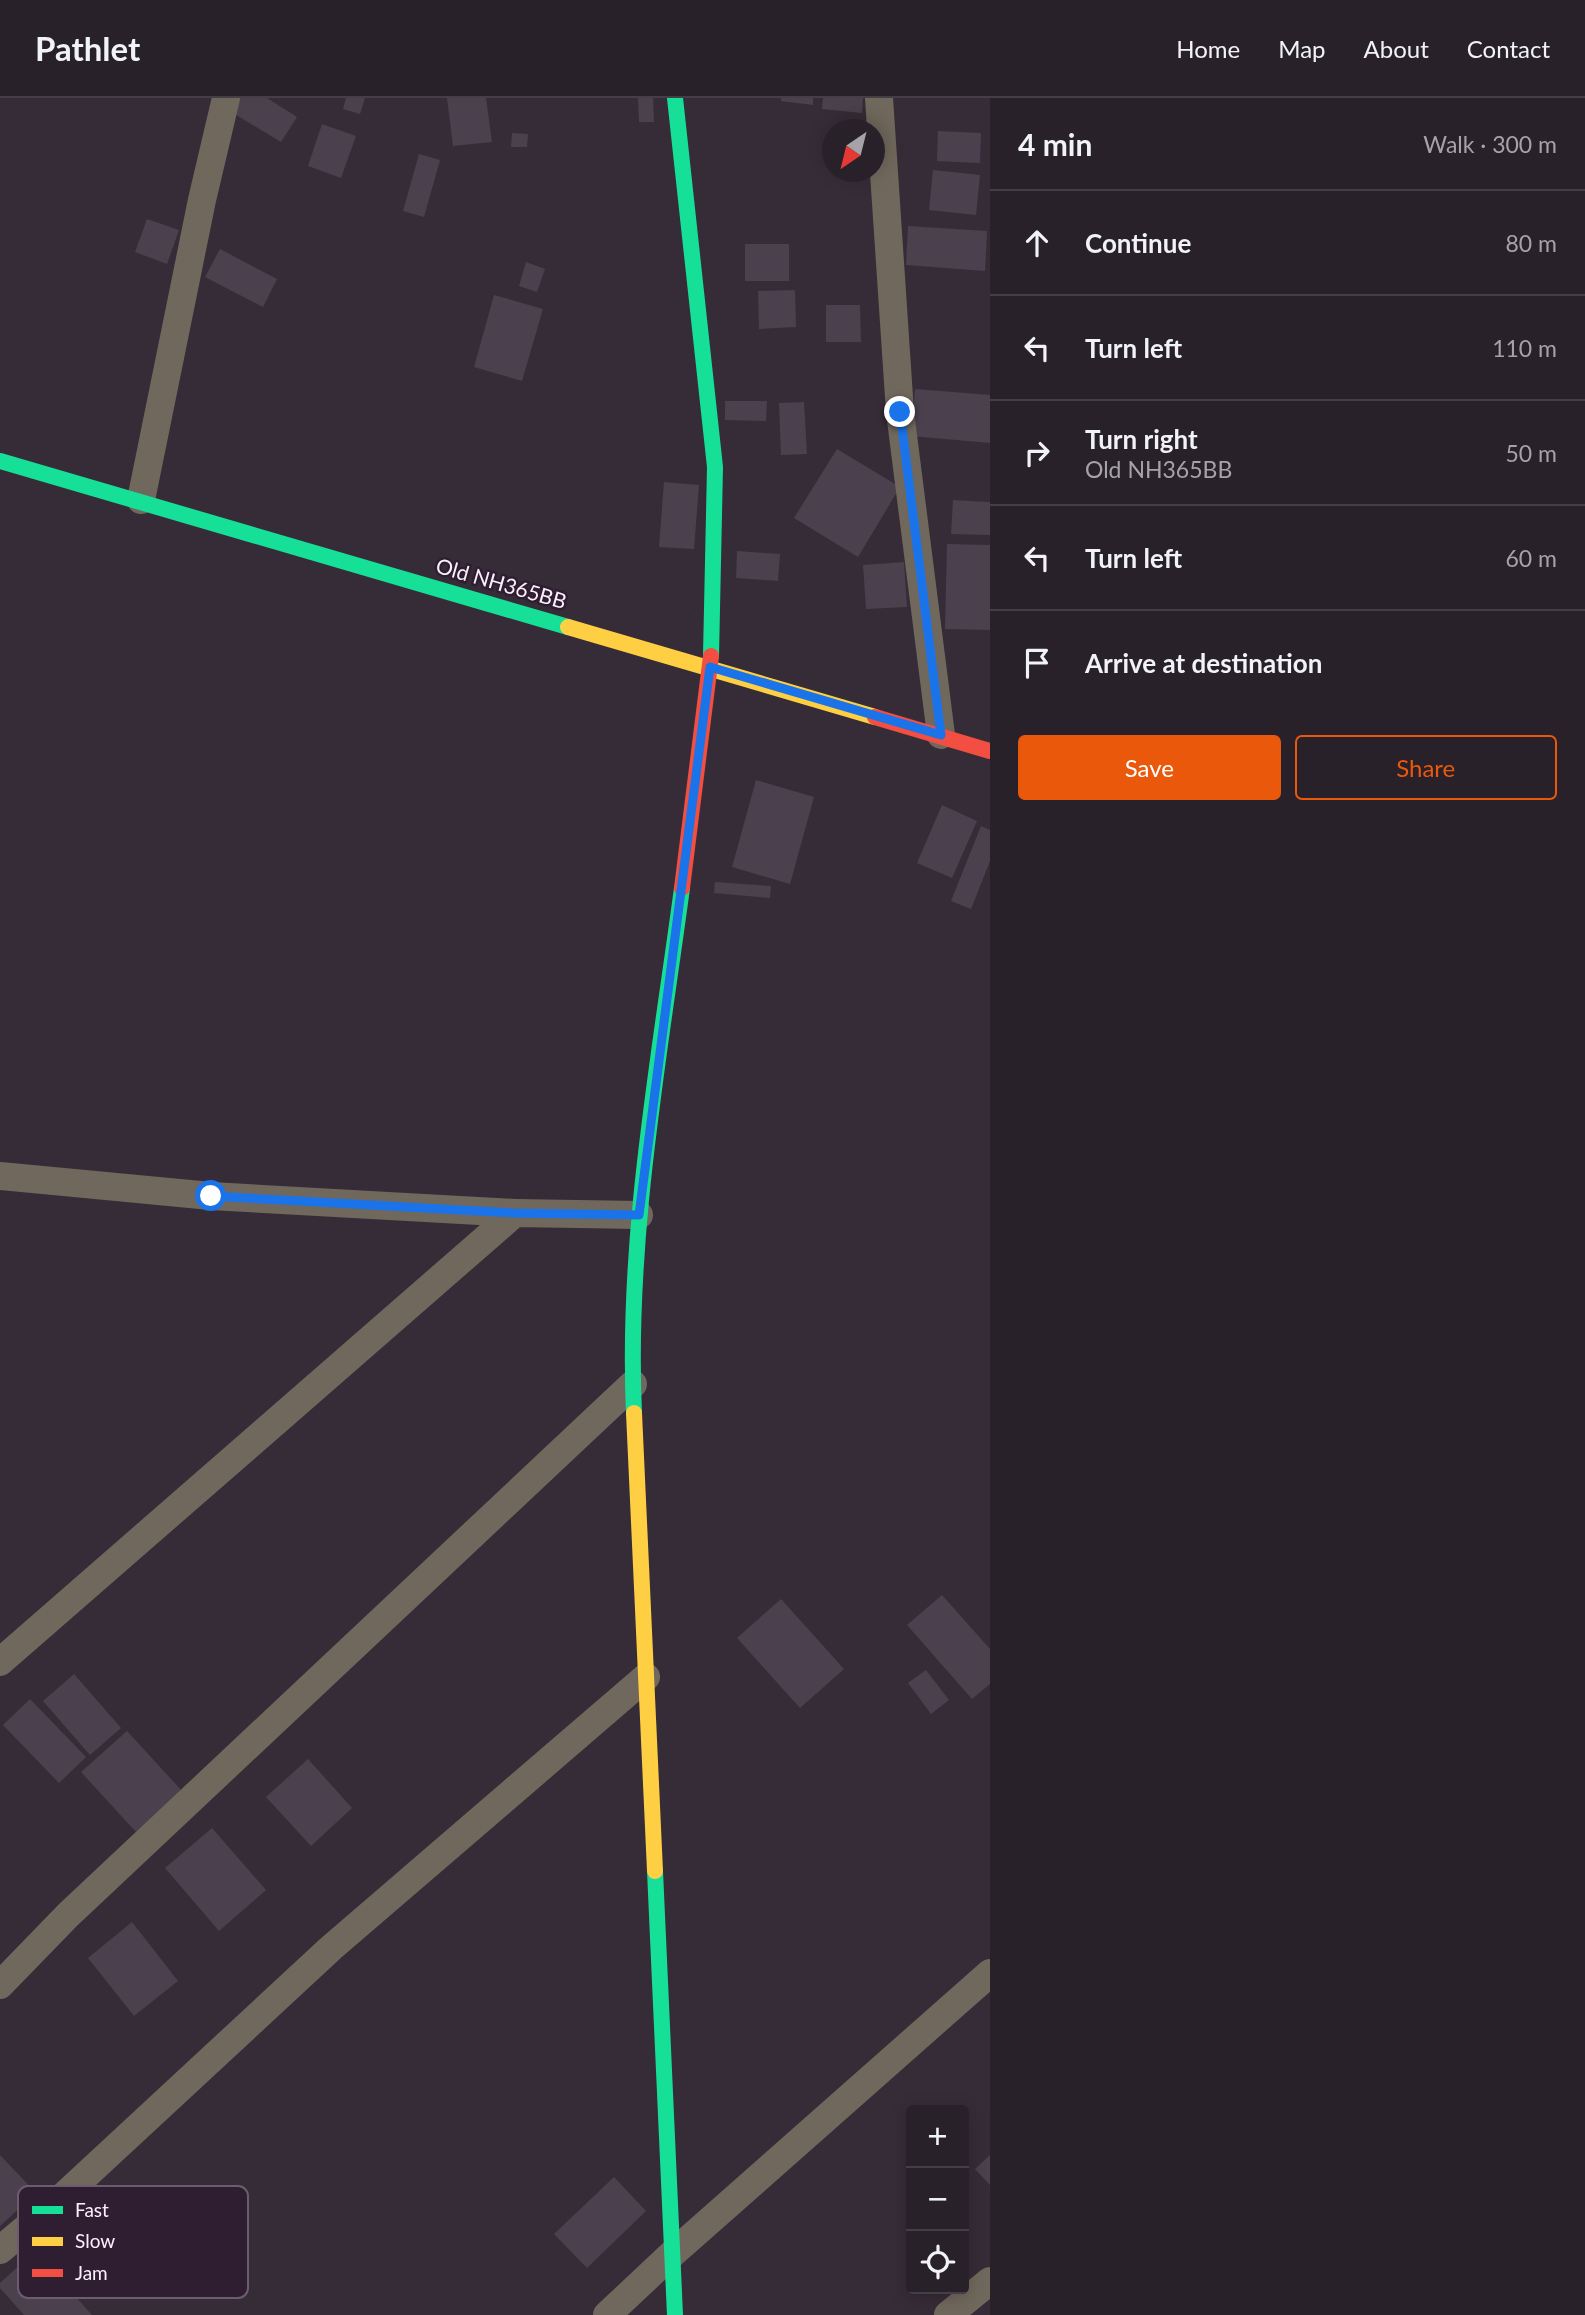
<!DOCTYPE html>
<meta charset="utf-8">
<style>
:root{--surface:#282129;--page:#302931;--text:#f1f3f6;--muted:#a5a3a8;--line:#443e46;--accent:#ea580c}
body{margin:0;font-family:Lato,sans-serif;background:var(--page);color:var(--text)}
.controls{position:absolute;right:21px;bottom:21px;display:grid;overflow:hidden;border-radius:7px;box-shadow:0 4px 18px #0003}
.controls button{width:63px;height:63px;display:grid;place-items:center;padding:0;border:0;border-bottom:2px solid var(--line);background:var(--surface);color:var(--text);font:35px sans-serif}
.compass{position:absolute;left:822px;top:21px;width:63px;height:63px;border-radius:50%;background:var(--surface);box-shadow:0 4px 18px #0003;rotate:215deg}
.stop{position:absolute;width:21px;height:21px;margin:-16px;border:5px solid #1a73e8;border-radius:50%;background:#fff}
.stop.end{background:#1a73e8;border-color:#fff;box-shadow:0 2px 7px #0008}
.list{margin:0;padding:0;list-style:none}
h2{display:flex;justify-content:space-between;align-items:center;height:91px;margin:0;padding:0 28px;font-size:30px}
h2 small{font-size:23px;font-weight:400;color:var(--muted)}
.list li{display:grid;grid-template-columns:46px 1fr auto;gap:21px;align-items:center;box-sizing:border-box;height:105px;padding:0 28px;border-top:2px solid var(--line)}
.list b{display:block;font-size:26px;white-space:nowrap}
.list p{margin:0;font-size:23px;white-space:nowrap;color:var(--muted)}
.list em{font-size:23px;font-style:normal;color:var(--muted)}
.actions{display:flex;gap:14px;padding:21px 28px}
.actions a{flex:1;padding:16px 0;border:2px solid var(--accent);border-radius:7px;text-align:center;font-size:24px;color:var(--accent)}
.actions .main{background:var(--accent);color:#fff}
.icon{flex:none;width:38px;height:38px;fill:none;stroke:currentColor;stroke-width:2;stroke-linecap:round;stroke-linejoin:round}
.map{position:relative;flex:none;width:990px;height:2217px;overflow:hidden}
header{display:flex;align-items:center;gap:42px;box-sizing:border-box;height:98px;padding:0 35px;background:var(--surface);border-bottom:2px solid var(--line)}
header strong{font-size:33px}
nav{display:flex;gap:38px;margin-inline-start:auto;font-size:24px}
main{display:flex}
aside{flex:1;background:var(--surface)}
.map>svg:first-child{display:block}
</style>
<header>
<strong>Pathlet</strong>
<nav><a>Home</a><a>Map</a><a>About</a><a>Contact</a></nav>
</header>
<main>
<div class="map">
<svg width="990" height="2217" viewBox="0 0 990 2217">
<rect width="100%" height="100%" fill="#362c37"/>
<!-- building -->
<g fill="#4b404d">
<polygon points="235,0 267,0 297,19 281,44 228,12"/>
<polygon points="346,0 365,0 360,16 343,11"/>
<polygon points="447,0 486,0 492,44 453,48"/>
<polygon points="638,0 653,0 654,24 639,24"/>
<polygon points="781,0 813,0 813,7 781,3"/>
<polygon points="823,0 863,0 862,15 822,11"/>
<polygon points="322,26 356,38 341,80 308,68"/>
<polygon points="938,33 981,35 980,65 937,63"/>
<polygon points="512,35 528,36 527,49 511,49"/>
<polygon points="419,56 440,62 424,119 403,113"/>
<polygon points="933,72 980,77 976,117 929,112"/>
<polygon points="147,121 179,132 167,166 135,154"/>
<polygon points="908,128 987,133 985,173 906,167"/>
<rect x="745" y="146" width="44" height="37"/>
<polygon points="220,151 277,181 263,209 205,179"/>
<polygon points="526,164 545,171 537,194 519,188"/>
<polygon points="795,192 796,229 759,231 758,193"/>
<polygon points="494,197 543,211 522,283 474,269"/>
<polygon points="826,207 860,207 861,244 826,244"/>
<polygon points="915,291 990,297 990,345 911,338"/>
<polygon points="725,303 767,303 766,323 725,322"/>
<polygon points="804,304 807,356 781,357 779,305"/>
<polygon points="837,351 900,389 858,459 794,420"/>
<polygon points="664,384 699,387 694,451 659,449"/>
<polygon points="953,402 990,404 990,437 951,436"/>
<polygon points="947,446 990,447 990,532 945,531"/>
<polygon points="737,453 780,456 778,483 736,480"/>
<polygon points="904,464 907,509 866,511 863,467"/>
<polygon points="756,682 814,699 790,786 732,769"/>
<polygon points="942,707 977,723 952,780 917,765"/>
<polygon points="981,728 990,732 990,763 971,811 951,803"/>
<polygon points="715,784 771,788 770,800 714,795"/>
<polygon points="942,1497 990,1551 990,1586 972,1601 907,1527"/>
<polygon points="781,1501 844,1571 800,1610 737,1540"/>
<polygon points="926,1572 949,1602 931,1616 908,1585"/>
<polygon points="74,1576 121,1630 90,1657 43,1603"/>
<polygon points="30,1601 86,1659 59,1685 3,1627"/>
<polygon points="127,1633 182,1693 136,1734 81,1674"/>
<polygon points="308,1661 352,1710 311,1748 266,1699"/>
<polygon points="212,1730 266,1792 219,1833 165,1770"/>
<polygon points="132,1824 178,1883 134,1918 88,1860"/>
<polygon points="0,2057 36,2095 0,2128"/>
<polygon points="990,2057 990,2087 975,2071"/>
<polygon points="614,2079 646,2113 587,2170 554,2136"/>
<polygon points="35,2153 92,2217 24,2217 0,2190 0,2185"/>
</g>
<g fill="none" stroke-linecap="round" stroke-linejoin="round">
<!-- street -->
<g stroke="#71685d" stroke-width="28">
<polyline points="879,0 900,314 941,637"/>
<polyline points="141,402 202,102 226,0"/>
<polyline points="0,1078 211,1098 515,1115"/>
<polyline points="0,1564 515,1115 639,1117"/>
<polyline points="0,1887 68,1817 633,1286"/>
<polyline points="0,2152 56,2105 331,1850 646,1579"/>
<polyline points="607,2217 672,2156 990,1875"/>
<polyline points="948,2217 990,2183"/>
</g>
<!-- fast -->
<g stroke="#16e098" stroke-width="16">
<polyline points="675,0 715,369 711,558"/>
<polyline points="0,363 568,529"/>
<path d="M 634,1315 C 626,1139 659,963 682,790"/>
<polyline points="655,1773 675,2217"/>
</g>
<!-- slow -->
<g stroke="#ffcf43" stroke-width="16">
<polyline points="568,529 875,619"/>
<polyline points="634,1315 655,1773"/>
</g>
<!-- jam -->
<g stroke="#f24e42" stroke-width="16">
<polyline points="875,619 990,653"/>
<polyline points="682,790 711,558"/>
</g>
</g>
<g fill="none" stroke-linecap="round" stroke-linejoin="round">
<!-- route -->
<polyline stroke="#1a73e8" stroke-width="9" points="211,1098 515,1115 639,1117 710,569 941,637 900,314"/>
</g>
<g text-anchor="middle" stroke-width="5" stroke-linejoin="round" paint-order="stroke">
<!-- street labels -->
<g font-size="21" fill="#fbeffd" stroke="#2f1e31">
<text transform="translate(501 486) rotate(16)" y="7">Old NH365BB</text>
</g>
</g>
<!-- legend -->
<rect x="18" y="2088" width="230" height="112" rx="10" fill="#2f1e31" stroke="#6c5d6e" stroke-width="2"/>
<rect x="32" y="2108" width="31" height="8" fill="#16e098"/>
<rect x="32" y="2139" width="31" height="9" fill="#ffcf43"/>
<rect x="32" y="2171" width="31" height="8" fill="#f24e42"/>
<g font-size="19" fill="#fbeffd">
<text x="75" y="2119">Fast</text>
<text x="75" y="2150">Slow</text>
<text x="75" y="2182">Jam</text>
</g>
</svg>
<div class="controls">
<button>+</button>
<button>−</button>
<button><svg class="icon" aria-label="locate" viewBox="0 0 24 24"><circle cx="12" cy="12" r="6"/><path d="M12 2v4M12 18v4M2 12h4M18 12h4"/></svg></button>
</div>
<svg class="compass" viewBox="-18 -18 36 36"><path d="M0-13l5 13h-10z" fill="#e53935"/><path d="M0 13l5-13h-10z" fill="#a5a3a8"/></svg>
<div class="stop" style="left:211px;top:1098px"></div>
<div class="stop end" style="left:900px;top:314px"></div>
</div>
<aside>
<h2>4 min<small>Walk · 300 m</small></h2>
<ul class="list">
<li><svg class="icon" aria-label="ahead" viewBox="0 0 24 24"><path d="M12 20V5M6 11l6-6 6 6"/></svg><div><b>Continue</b></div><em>80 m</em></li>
<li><svg class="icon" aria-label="left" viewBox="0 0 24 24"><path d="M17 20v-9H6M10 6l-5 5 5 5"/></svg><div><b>Turn left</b></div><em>110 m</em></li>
<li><svg class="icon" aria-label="right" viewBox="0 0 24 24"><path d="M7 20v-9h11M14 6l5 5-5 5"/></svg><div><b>Turn right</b><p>Old NH365BB</p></div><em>50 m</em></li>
<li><svg class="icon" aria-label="left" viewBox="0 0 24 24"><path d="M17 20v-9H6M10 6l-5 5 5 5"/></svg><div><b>Turn left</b></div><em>60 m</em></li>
<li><svg class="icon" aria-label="arrive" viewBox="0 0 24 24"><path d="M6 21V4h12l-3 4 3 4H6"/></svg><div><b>Arrive at destination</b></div></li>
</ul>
<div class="actions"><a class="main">Save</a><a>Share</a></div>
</aside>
</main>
